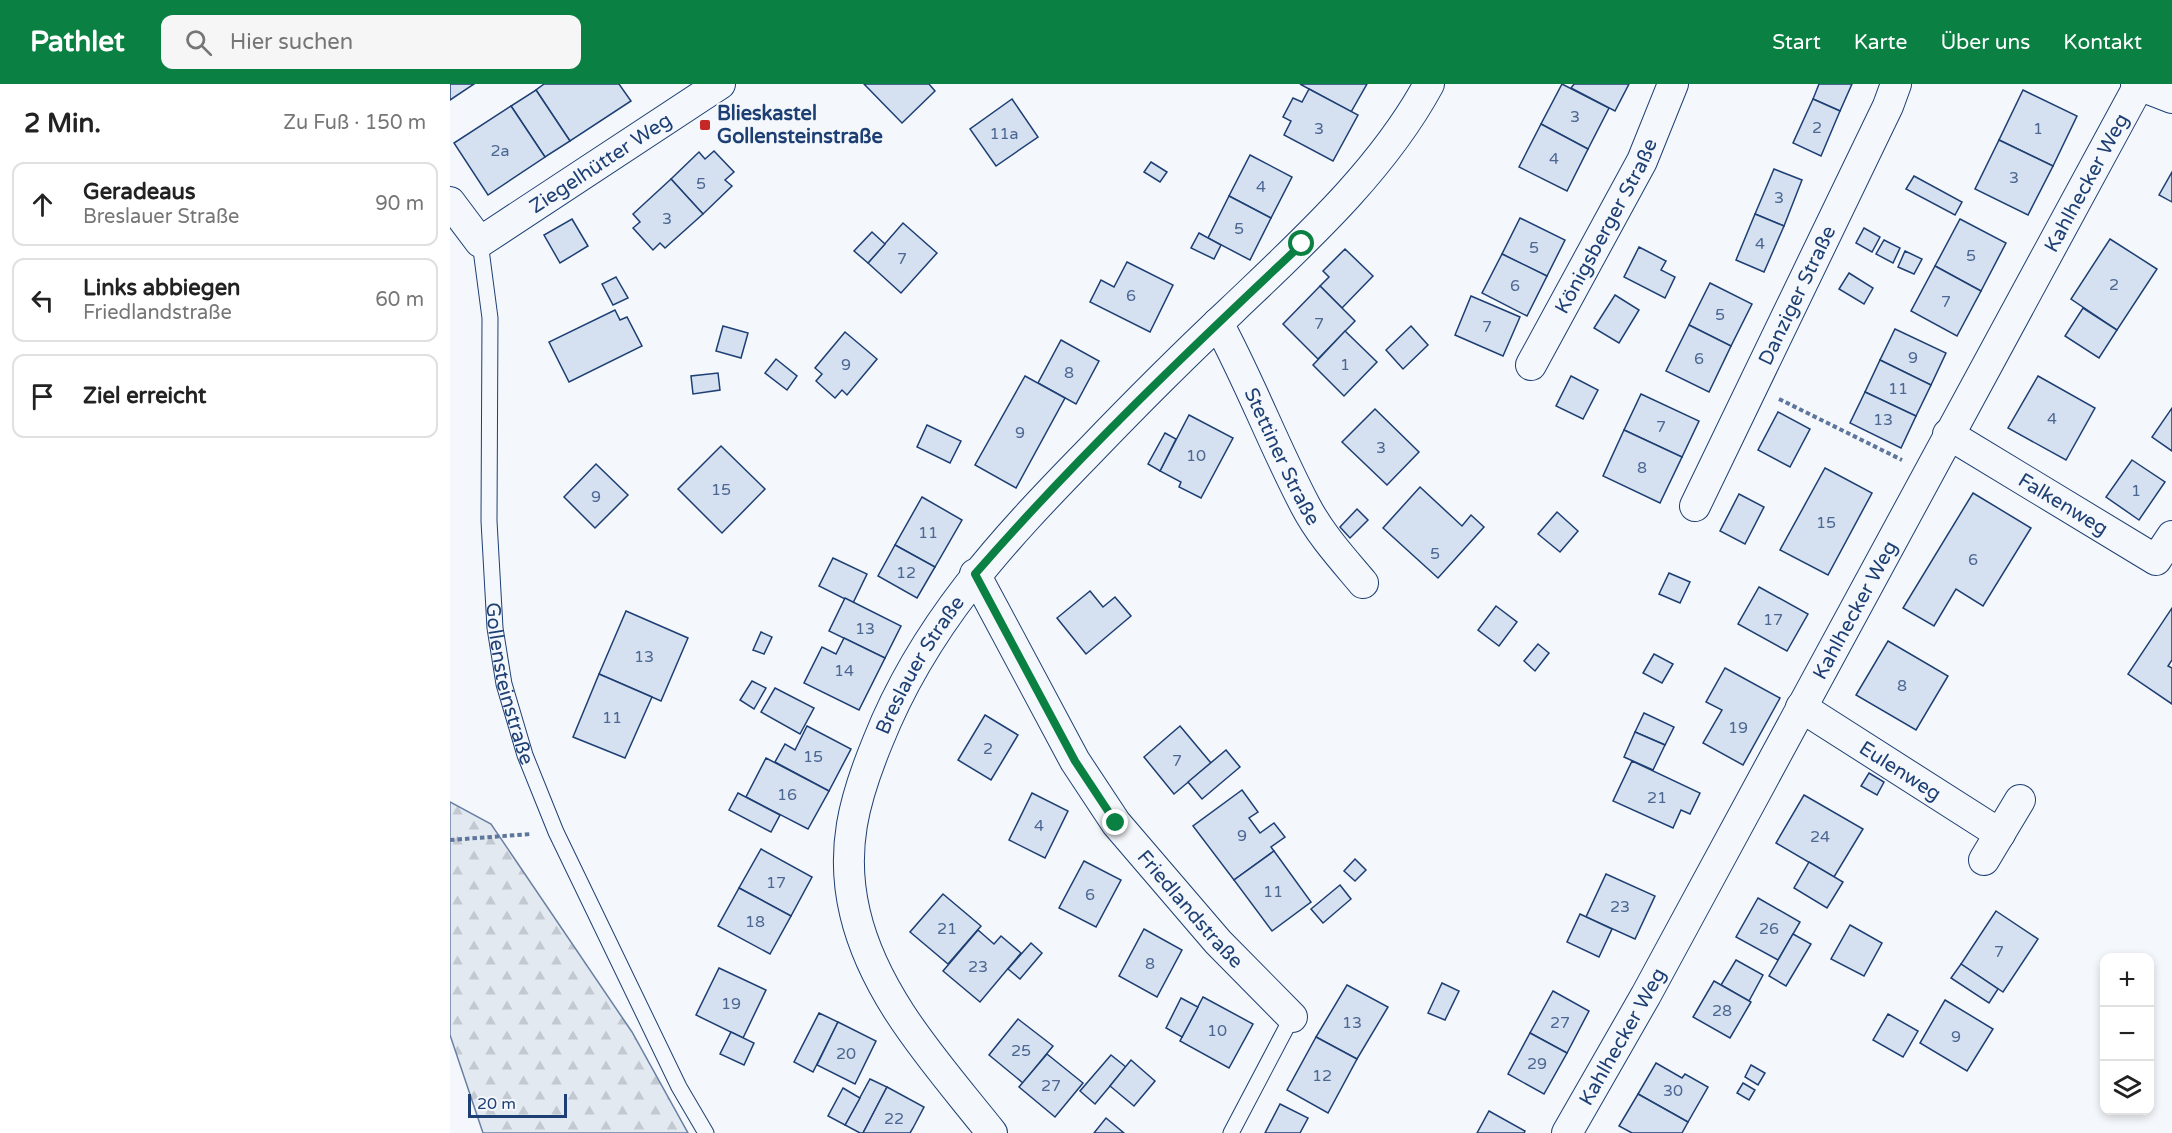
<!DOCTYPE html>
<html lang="de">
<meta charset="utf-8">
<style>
:root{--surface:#fff;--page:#f6f6f6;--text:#222;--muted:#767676;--line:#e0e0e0;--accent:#0b8043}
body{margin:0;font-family:"Varela Round",sans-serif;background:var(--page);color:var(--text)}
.controls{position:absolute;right:18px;bottom:18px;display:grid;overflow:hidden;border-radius:12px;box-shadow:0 3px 9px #0003}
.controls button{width:54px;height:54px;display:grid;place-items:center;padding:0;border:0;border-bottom:2px solid var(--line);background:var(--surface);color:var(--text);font:30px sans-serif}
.scale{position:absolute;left:18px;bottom:15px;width:99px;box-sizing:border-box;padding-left:6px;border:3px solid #1d3f73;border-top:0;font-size:16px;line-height:21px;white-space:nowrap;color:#1d3f73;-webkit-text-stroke:4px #f4f7fb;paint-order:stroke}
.stop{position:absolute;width:18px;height:18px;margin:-14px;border:4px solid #0b8043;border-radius:50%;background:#fff}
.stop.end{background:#0b8043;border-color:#fff;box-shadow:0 2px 6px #0008}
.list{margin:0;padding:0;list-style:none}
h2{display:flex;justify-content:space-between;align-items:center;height:78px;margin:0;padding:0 24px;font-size:26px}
h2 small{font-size:20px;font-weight:400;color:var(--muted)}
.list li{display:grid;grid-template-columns:39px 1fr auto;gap:18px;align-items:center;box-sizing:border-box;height:84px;margin:0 12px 12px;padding:0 12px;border:2px solid var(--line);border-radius:12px}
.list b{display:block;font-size:22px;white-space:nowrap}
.list p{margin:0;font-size:20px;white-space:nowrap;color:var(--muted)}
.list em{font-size:20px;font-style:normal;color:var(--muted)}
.icon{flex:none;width:33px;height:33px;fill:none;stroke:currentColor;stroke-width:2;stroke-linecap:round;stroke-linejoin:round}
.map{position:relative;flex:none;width:1722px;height:1049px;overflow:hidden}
header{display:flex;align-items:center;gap:36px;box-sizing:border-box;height:84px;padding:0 30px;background:var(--accent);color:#fff}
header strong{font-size:28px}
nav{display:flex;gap:33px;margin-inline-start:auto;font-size:21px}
.search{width:420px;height:54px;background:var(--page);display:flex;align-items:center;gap:15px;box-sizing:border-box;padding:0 21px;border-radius:12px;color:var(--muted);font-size:22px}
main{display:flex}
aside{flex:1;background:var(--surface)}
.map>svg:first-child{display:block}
</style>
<header>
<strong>Pathlet</strong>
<div class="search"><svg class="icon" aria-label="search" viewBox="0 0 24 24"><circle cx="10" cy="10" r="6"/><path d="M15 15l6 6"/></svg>Hier suchen</div>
<nav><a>Start</a><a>Karte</a><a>Über uns</a><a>Kontakt</a></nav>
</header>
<main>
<aside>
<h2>2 Min.<small>Zu Fuß · 150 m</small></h2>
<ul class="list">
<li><svg class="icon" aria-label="ahead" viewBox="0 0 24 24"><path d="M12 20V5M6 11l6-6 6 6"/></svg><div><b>Geradeaus</b><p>Breslauer Straße</p></div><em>90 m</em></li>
<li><svg class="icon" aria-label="left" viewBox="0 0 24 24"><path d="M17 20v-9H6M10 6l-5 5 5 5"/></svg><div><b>Links abbiegen</b><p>Friedlandstraße</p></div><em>60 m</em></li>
<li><svg class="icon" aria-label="arrive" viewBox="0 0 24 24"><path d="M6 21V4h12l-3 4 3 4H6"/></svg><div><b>Ziel erreicht</b></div></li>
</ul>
</aside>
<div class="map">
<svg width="1722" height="1049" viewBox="0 0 1722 1049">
<defs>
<pattern id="forest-firs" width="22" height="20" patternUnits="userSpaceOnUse" patternTransform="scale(1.5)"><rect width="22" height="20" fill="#e3e9f0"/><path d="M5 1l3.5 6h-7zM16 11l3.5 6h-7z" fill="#c2c9d1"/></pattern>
</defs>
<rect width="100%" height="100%" fill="#f4f7fb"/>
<!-- forest -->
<polygon fill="url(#forest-firs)" stroke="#687fa3" stroke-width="1.5" points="0,718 41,740 182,948 238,1049 33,1049 0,951"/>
<!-- building -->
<g fill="#d5e0f0" stroke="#1d3f73" stroke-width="1.5">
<polygon points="0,0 24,0 0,16"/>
<polygon points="94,0 169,0 181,17 120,57 86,6"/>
<polygon points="414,0 479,0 485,7 452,39"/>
<polygon points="850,0 917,0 901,28"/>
<polygon points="1112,0 1159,24 1138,65 1091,40"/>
<polygon points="1124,0 1179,0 1165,27 1121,4"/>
<polygon points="1369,0 1402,0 1390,27 1363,15"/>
<polygon points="859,5 908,31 883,77 834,51 841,37 833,33 843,14 852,18"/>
<polygon points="86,6 120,57 95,73 61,22"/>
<polygon points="1573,6 1627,32 1603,82 1549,56"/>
<polygon points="562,15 588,53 546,82 520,45"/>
<polygon points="1363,15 1390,27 1371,72 1343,59"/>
<polygon points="61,22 95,73 38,111 4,59"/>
<polygon points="1091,40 1138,65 1117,107 1069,83"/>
<polygon points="1549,56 1603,82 1578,131 1525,105"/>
<polygon points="264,67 284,88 275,96 282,102 253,130 221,95 249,68 255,75"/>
<polygon points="800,71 842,93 821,134 779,112"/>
<polygon points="701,78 717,88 710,98 694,88"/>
<polygon points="1324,85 1352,96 1334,142 1305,130"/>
<polygon points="1722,88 1722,118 1709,111"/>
<polygon points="1464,92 1512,118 1505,131 1456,105"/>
<polygon points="221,95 253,130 215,164 210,159 203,166 183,144 190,138 183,130"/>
<polygon points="779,112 821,134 800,176 758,154"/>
<polygon points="1305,130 1334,142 1314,188 1286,176"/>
<polygon points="1070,134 1115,156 1097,192 1052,170"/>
<polygon points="122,135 138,162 110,179 94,151"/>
<polygon points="1510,135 1556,159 1531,207 1485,182"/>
<polygon points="453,139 487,169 451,209 418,179"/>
<polygon points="1414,144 1430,153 1422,168 1406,159"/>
<polygon points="422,148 435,160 418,179 404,167"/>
<polygon points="749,149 771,161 764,175 741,164"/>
<polygon points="1660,155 1707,185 1667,246 1621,215"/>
<polygon points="1434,156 1450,164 1443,179 1426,170"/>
<polygon points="1189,163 1216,177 1211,186 1225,193 1215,214 1174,193"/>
<polygon points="895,165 923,192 892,224 870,202 879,193 873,187"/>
<polygon points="1455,167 1472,175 1464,190 1448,183"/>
<polygon points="1052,170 1097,192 1077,232 1032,209"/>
<polygon points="677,178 723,201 700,248 640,218 651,196 664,203"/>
<polygon points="1485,182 1531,207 1507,252 1461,227"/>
<polygon points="1399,189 1423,204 1414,220 1389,205"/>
<polygon points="166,193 178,214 163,221 152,200"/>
<polygon points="1260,199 1302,220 1281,262 1239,241"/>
<polygon points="870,202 905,237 868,275 833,240"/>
<polygon points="1165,211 1189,226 1169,259 1144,244"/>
<polygon points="1021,212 1070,233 1053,272 1005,251"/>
<polygon points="1633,224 1667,246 1649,274 1615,252"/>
<polygon points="165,226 170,236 177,233 192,262 119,298 99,258"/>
<polygon points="1239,241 1281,262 1259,308 1216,287"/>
<polygon points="273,242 298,249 291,274 266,267"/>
<polygon points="961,242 978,261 953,285 936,266"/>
<polygon points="1445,245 1496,269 1481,301 1430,276"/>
<polygon points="895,247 927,278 894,312 863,281"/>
<polygon points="395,248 427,275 397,311 392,306 385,314 366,297 372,290 365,284"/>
<polygon points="611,256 649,277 626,320 588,299"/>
<polygon points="326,275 347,292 337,306 315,289"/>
<polygon points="1430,276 1481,301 1466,332 1415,308"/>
<polygon points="268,289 270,306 243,310 241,292"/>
<polygon points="575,292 615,314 566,404 525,381"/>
<polygon points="1121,292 1148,306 1133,335 1106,322"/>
<polygon points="1588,292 1645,324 1616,376 1558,344"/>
<polygon points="1415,308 1466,332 1451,364 1400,339"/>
<polygon points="1191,310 1249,337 1232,373 1174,346"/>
<polygon points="1722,324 1722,367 1702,353"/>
<polygon points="925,325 969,368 937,401 892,358"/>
<polygon points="1328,328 1360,345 1340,383 1308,366"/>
<polygon points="739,331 783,354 751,414 729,403 731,398 710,387"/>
<polygon points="477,341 511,357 500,379 467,363"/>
<polygon points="1174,346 1232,373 1210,419 1153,392"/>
<polygon points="715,349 726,355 710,387 698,380"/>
<polygon points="271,362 315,405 272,449 228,405"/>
<polygon points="1682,376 1715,398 1689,436 1656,413"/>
<polygon points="146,380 178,411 145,444 114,413"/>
<polygon points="1375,384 1422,409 1378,491 1330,466"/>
<polygon points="970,403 1012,442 1021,431 1034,443 988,494 933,444"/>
<polygon points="1523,409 1581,444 1533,522 1506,505 1484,542 1453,524"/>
<polygon points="1289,410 1314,423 1295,460 1270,447"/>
<polygon points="472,413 512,436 485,483 445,461"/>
<polygon points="907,425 918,436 900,454 890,443"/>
<polygon points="1107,428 1128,447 1110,468 1088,450"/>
<polygon points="445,461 485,483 467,514 428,492"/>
<polygon points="383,474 417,490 403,519 369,502"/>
<polygon points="1219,489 1240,498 1230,519 1209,510"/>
<polygon points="1309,503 1358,530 1337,567 1288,540"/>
<polygon points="640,507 653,523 665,513 681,532 636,570 607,534"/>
<polygon points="395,514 451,542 435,574 379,547"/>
<polygon points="1046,522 1067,538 1049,562 1028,546"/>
<polygon points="1722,524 1722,576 1718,582 1722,584 1722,620 1678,590"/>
<polygon points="176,527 238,554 211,617 149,590"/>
<polygon points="311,548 322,553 314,570 303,566"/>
<polygon points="394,554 435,574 409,626 354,599 372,563 386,570"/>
<polygon points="1438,557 1498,592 1466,646 1406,611"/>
<polygon points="1088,560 1099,569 1085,587 1074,577"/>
<polygon points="1204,570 1223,580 1212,599 1193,589"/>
<polygon points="1275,584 1330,614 1293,681 1253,659 1272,626 1256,618"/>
<polygon points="149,590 202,613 175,674 123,653"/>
<polygon points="302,597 316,604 304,625 290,616"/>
<polygon points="325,604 364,624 350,650 311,628"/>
<polygon points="1194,629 1224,643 1215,661 1185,648"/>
<polygon points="535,631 568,651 541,696 508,676"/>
<polygon points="357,642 401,665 379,707 325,678 335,660 345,666"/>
<polygon points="730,642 761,679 724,710 694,673"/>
<polygon points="1185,648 1215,661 1203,686 1174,673"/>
<polygon points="776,666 790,683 752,715 738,698"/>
<polygon points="316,674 379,707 358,745 296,713"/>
<polygon points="1182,677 1250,709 1240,730 1231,726 1223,744 1163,717"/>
<polygon points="1419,689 1434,698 1427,711 1411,702"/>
<polygon points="792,706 808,728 799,734 810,749 824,739 835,753 821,763 824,767 784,796 743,742"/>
<polygon points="288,709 330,731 321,748 279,726"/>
<polygon points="582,709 618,727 595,774 559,756"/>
<polygon points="1354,711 1413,745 1384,793 1326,759"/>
<polygon points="311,765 362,793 341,832 289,804"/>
<polygon points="824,767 861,818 822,847 784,796"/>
<polygon points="905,775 916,786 905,797 894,787"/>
<polygon points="634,777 671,796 646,843 609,824"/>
<polygon points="1359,778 1393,798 1377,824 1344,804"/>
<polygon points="1156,790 1205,812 1185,855 1136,833"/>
<polygon points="890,801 901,815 873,839 861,825"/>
<polygon points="289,804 341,832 320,870 268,842"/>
<polygon points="493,810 531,842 498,880 460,848"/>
<polygon points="1308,814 1350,838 1328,876 1286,853"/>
<polygon points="1546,827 1588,855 1553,908 1511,880"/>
<polygon points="1130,830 1162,845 1149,873 1117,858"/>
<polygon points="1400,841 1432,859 1414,892 1381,875"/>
<polygon points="694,845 732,866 707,913 669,892"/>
<polygon points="528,846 544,860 551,852 571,869 530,918 493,887"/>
<polygon points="1343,850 1361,860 1336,902 1319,892"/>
<polygon points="581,859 592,869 570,895 558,885"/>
<polygon points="1286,876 1313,891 1299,917 1271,901"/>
<polygon points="1511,880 1548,905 1539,919 1501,894"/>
<polygon points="269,884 316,906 293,954 246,931"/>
<polygon points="1264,897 1301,918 1280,954 1243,933"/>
<polygon points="992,899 1009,907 995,936 978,929"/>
<polygon points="897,901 938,923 907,975 866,953"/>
<polygon points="1103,907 1139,927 1117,969 1080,949"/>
<polygon points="753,913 803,940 779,984 730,957"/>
<polygon points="731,914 748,923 732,953 716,944"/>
<polygon points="1495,916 1543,945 1517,987 1470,959"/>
<polygon points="369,929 388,938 363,988 344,978"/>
<polygon points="1438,930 1468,947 1453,973 1423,956"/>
<polygon points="568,935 603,962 573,999 539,971"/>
<polygon points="388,938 426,957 405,1000 367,981"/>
<polygon points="281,948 304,959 294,981 270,970"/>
<polygon points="1080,949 1117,969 1094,1010 1058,990"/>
<polygon points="866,953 907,975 878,1029 837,1006"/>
<polygon points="597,970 633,999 605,1033 569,1003"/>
<polygon points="661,971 676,983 645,1020 630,1007"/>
<polygon points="681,976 705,997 684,1022 660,1002"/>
<polygon points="1206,979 1232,994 1235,990 1258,1003 1238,1038 1188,1010"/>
<polygon points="1301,981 1315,989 1308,1001 1295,993"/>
<polygon points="420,995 437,1003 413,1049 410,1049 395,1041"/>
<polygon points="1293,999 1305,1006 1299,1016 1287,1009"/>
<polygon points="437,1003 474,1023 463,1044 460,1049 413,1049"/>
<polygon points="393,1004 410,1014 395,1041 378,1032"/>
<polygon points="1188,1010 1238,1038 1232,1049 1182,1049 1169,1042"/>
<polygon points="830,1020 858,1034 850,1049 815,1049"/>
<polygon points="1039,1027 1075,1047 1074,1049 1027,1049"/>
<polygon points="656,1034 674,1049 644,1049"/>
</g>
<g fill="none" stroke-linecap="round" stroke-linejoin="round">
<!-- service casing -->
<g stroke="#1d3f73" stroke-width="17">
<g id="service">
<path id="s1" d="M 30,158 L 40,234 L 39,437 L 45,544 L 54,600 L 75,671 L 106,748 L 229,1003 L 256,1049"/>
<polyline points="781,1049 842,933"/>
</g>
</g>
<!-- minor casing -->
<g stroke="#1d3f73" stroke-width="32">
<g id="minor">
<polyline points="1686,0 1722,14"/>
<path id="s2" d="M 0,118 L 30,158 L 270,0"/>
<path id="s3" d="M 768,239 C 800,298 824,362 855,421 C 870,450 892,474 913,499"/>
<path id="s4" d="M 1081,281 L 1192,77 L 1223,0"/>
<path id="s5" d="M 1498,350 L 1706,476 L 1722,452"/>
<path id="s6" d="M 1245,422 L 1438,22 L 1446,0"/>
<path id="s7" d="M 525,490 L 625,677 L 666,739 L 768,858 L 842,933"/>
<path id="s8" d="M 1351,623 L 1550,750"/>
<polyline points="1534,776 1570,716"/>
<path id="s9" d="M 542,1049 C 489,982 425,914 405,829 C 390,766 404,715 428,657 C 474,541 552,457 638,369 C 685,320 733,272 782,226 C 853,158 932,87 979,0"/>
<path id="s10" d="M 1117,1049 L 1196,911 L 1689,1"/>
</g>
</g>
<!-- path -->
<g stroke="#5e769c" stroke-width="4" stroke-dasharray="4.5 3" stroke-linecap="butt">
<polyline points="1329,315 1452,376"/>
<polyline points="0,756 81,750"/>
</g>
<!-- service -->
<use href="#service" stroke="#f4f7fb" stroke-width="15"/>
<!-- minor -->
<use href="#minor" stroke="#f4f7fb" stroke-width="30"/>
</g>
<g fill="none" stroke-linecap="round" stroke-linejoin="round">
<!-- route -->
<path stroke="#0b8043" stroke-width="8" d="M 666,739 L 625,677 L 525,490 C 627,373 739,266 852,160"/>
</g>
<!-- markers -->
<rect fill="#c62828" stroke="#f4f7fb" stroke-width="2" x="249" y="35" width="12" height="12" rx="3"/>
<g text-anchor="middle" stroke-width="4.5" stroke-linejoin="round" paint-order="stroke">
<!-- number labels -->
<g font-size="16" fill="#4b6792">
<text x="1125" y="38">3</text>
<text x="1367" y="49">2</text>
<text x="869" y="50">3</text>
<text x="1588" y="50">1</text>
<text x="554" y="55">11a</text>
<text x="50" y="72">2a</text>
<text x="1104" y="80">4</text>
<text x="1564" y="99">3</text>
<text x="251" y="105">5</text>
<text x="811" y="108">4</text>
<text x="1329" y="119">3</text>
<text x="217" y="140">3</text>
<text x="789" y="150">5</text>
<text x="1310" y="165">4</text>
<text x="1084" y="169">5</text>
<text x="1521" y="177">5</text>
<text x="452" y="180">7</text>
<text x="1664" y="206">2</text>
<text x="1065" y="207">6</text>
<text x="681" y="217">6</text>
<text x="1496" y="223">7</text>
<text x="1270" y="236">5</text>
<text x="869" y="245">7</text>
<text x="1037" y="248">7</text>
<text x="1463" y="279">9</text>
<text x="1249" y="280">6</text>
<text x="396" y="286">9</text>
<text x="895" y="286">1</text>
<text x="619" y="294">8</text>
<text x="1448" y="310">11</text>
<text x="1602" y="340">4</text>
<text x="1433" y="341">13</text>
<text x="1211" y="348">7</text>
<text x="570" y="354">9</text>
<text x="931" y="369">3</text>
<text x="746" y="377">10</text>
<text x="1192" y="389">8</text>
<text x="271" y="411">15</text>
<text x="1686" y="412">1</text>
<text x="146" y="418">9</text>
<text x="1376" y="444">15</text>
<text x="478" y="454">11</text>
<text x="985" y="475">5</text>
<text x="1523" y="481">6</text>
<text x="456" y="494">12</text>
<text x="1323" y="541">17</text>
<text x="415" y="550">13</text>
<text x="194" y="578">13</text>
<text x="394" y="592">14</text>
<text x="1452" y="607">8</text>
<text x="162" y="639">11</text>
<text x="1288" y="649">19</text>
<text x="538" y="670">2</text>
<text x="363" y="678">15</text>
<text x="727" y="682">7</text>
<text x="337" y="716">16</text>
<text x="1207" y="719">21</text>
<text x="589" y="747">4</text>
<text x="792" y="757">9</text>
<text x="1370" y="758">24</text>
<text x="326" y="804">17</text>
<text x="823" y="813">11</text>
<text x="640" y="816">6</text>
<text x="1170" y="828">23</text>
<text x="305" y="843">18</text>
<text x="497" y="850">21</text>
<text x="1319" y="850">26</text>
<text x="1549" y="873">7</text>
<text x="700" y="885">8</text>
<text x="528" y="888">23</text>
<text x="281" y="925">19</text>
<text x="1272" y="932">28</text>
<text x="902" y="944">13</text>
<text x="1110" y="944">27</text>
<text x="767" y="952">10</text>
<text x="1506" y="958">9</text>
<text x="571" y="972">25</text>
<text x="396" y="975">20</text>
<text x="1087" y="985">29</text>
<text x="872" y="997">12</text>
<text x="601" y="1007">27</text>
<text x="1223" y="1012">30</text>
<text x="444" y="1040">22</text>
</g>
<!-- poi labels -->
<g font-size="20" font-weight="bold" fill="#1d3f73" stroke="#f4f7fb" text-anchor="start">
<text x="267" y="36">Blieskastel<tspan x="267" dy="23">Gollensteinstraße</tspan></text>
</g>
<!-- street labels -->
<g font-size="20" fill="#1d3f73" stroke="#f4f7fb">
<text dy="7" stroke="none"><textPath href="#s2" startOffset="194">Ziegelhütter Weg</textPath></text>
<text dy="7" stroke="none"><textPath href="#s10" startOffset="1083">Kahlhecker Weg</textPath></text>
<text dy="7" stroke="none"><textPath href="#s4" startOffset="158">Königsberger Straße</textPath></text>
<text dy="7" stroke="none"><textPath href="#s6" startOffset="234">Danziger Straße</textPath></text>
<text dy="7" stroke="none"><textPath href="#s3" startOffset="148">Stettiner Straße</textPath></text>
<text dy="7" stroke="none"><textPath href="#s5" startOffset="135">Falkenweg</textPath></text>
<text dy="7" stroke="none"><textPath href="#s10" startOffset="597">Kahlhecker Weg</textPath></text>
<text dy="7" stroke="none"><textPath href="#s9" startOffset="525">Breslauer Straße</textPath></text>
<text dy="7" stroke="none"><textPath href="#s1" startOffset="444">Gollensteinstraße</textPath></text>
<text dy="7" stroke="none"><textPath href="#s8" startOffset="118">Eulenweg</textPath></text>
<text dy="7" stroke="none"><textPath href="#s7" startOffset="400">Friedlandstraße</textPath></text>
<text dy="7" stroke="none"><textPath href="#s10" startOffset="111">Kahlhecker Weg</textPath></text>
</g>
</g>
</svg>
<div class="controls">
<button>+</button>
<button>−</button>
<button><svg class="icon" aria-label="layers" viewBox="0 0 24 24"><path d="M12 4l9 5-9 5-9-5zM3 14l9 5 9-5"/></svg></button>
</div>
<div class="scale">20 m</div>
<div class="stop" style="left:852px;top:160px"></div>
<div class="stop end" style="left:666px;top:739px"></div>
</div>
</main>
